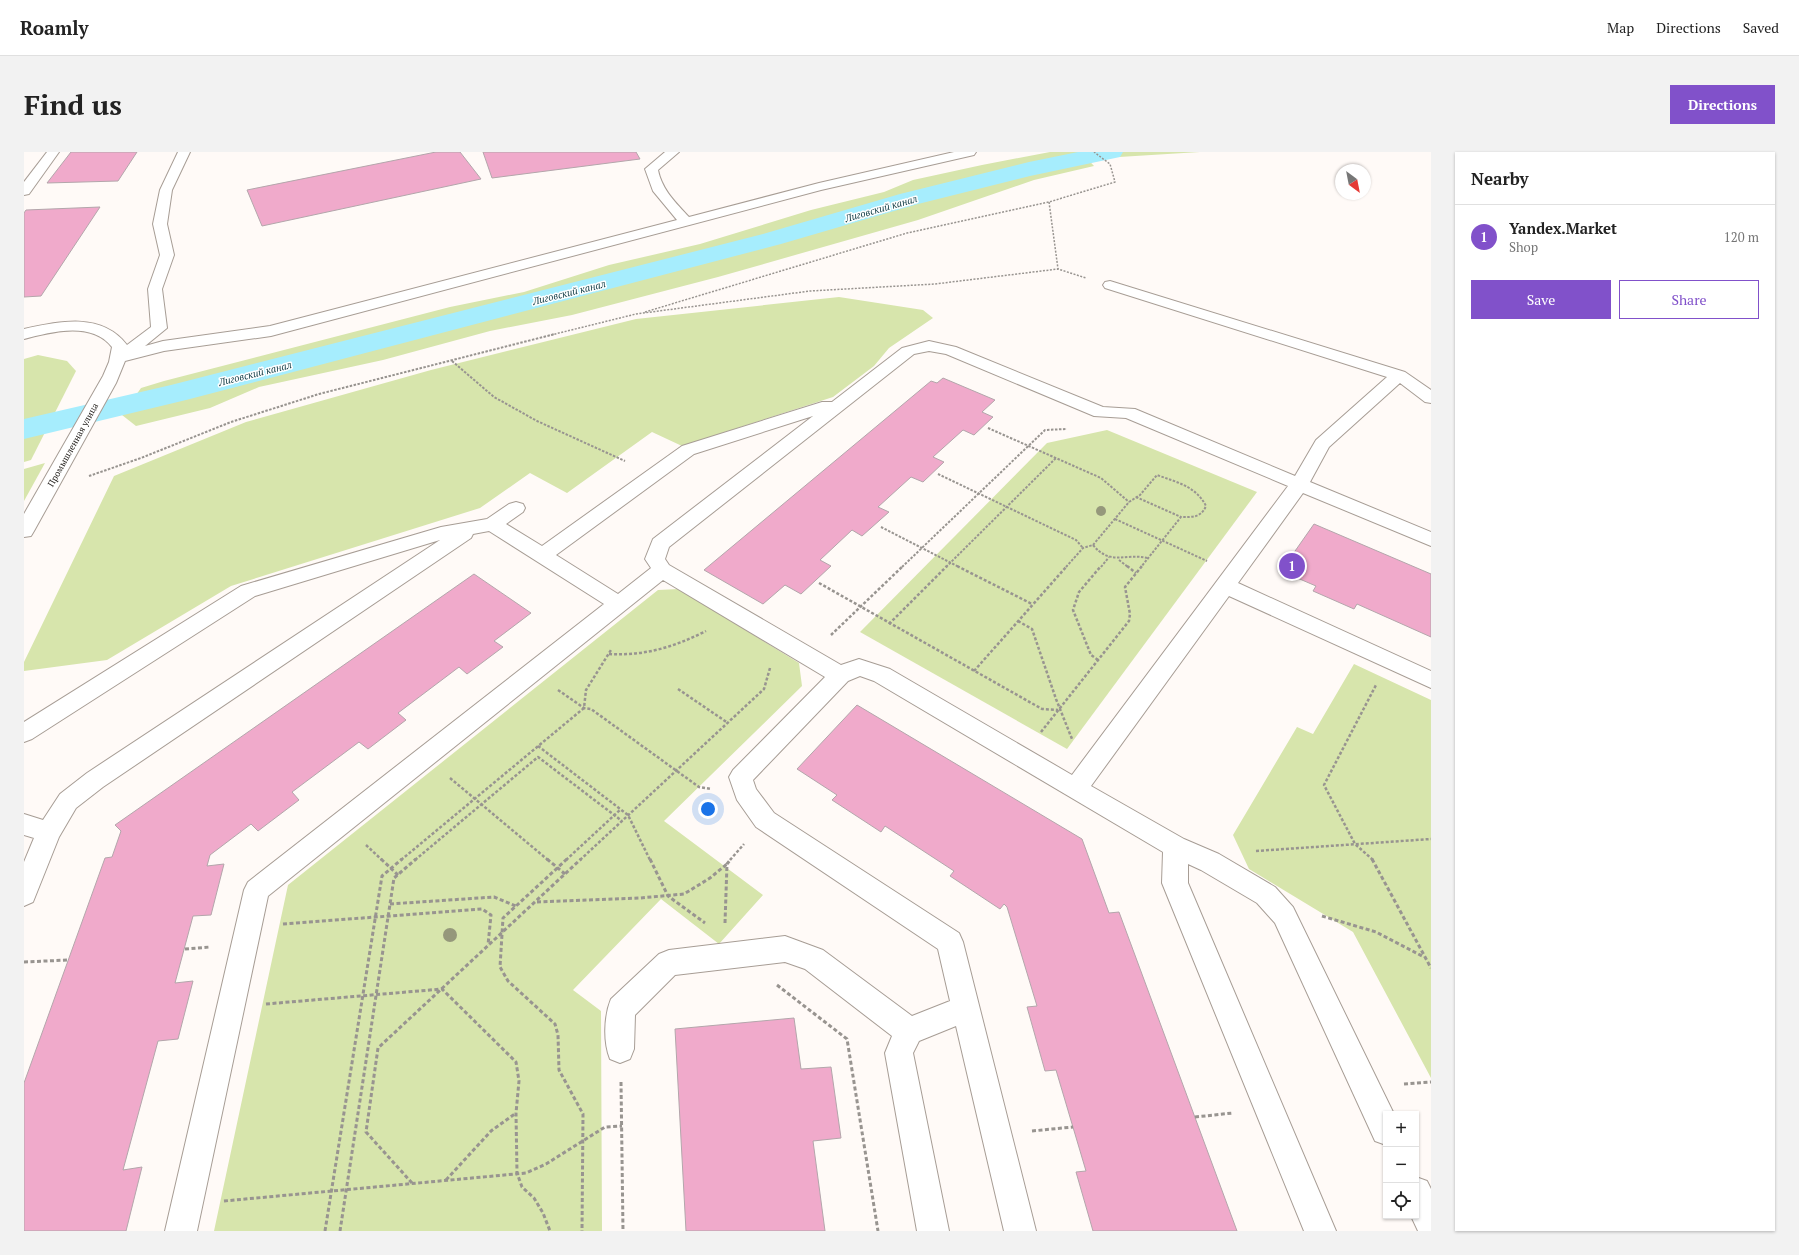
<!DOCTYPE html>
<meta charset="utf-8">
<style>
:root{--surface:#fff;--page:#f2f2f2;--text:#222;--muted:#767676;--line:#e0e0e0;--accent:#8151ca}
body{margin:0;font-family:"PT Serif",serif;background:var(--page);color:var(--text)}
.controls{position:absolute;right:12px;bottom:12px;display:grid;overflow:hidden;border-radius:0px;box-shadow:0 1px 3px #0004}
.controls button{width:36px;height:36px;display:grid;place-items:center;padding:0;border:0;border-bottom:1px solid var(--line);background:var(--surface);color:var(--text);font:20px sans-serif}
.compass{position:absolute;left:1311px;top:12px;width:36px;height:36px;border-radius:50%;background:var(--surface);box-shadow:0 1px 3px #0004;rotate:148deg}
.you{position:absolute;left:684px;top:657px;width:14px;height:14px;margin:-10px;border:3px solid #fff;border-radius:50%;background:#1a73e8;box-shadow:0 0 0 6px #1a73e833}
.badge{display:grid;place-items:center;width:26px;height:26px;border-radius:50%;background:var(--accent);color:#fff;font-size:13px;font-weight:700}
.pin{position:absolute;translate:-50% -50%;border:2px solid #fff;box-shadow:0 1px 4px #0006}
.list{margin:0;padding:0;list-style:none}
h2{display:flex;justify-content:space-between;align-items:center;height:52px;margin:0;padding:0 16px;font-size:17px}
h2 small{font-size:13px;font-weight:400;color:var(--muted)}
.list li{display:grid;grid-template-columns:26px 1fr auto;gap:12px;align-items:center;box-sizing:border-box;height:64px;padding:0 16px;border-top:1px solid var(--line)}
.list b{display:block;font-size:15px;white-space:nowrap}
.list p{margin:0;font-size:13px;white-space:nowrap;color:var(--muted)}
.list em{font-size:13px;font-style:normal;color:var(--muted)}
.actions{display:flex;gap:8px;padding:12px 16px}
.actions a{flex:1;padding:9px 0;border:1px solid var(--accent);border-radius:0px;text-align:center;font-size:14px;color:var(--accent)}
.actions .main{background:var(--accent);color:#fff}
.icon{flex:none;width:22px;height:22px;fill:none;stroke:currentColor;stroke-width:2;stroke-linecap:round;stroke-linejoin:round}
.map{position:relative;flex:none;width:1407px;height:1079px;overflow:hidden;border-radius:0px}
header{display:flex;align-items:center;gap:24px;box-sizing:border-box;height:56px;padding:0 20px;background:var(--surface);border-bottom:1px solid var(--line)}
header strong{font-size:19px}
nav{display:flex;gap:22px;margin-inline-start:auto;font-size:14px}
.intro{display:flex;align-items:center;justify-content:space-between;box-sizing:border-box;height:96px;padding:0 24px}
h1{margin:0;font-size:28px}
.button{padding:10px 18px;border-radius:0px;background:var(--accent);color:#fff;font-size:14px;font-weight:700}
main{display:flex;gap:24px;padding:0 24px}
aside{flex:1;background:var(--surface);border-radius:0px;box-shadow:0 1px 3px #0004}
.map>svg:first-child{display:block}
</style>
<header>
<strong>Roamly</strong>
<nav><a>Map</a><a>Directions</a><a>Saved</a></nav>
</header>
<div class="intro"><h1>Find us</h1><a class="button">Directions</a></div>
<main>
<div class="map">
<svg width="1407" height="1079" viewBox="0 0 1407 1079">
<rect width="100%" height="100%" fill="#fffaf7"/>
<!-- green -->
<g fill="#d7e5ac">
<polygon points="1026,0 1057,0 1070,14 1010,28 894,68 694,125 548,163 466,179 359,208 235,235 186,256 112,274 98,263 117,236 140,229 426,155 500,140 585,113 676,92 787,58 860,40 889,28 958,13"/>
<polygon points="1088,0 1176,0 1095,5"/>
<polygon points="815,145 899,158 909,166 865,196 850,214 809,245 658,294 628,280 543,341 506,321 456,356 207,434 83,508 0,519 0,510 90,324 222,270 407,218 612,167"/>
<polygon points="14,203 43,209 52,219 7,308 0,310 0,207"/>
<polygon points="1083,278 1233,340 1043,597 836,480 1023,291"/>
<polygon points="21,311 0,349 0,317"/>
<polygon points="655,437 775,511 778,534 640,669 739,743 695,792 637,747 549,838 577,859 578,1079 190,1079 264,733 634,438"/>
<polygon points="1330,512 1407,548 1407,926 1329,780 1225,717 1209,683 1273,575 1289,582"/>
</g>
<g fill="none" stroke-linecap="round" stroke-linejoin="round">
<!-- canal -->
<polygon fill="#a6edfd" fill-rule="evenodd" points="1054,0 1099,0 1096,5 1006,24 894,52 757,92 162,248 0,287 0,267 147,233 739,82 876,42 1005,10"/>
</g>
<!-- building -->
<g fill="#f0aacb" stroke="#b3a6ab">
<polygon points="47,0 113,0 94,29 23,31"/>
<polygon points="412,0 436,0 457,27 238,74 223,38"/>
<polygon points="459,0 612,0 616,7 468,26"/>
<polygon points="76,55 17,144 0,145 0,61 2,58"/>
<polygon points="919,226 971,248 958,260 969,265 950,283 939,278 909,305 920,310 899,330 887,325 854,355 865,360 838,384 828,378 796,408 807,414 777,442 761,433 739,452 680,418 907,229 913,231"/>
<polygon points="1290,372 1407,422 1407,485 1333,452 1330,457 1289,439 1292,434 1257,419"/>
<polygon points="450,422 507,461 470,489 479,495 443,522 435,515 374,561 382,568 344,597 335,590 268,640 275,648 234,679 227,672 186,703 183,714 200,712 187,763 169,764 151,831 169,829 154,887 134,889 99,1018 118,1015 102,1079 0,1079 0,931 81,706 88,705 97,679 91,673"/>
<polygon points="833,553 1058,687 1085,761 1095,760 1213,1079 1069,1079 1052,1020 1062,1019 1032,918 1021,919 1003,855 1013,854 983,755 980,752 976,757 926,724 930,719 861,674 857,680 808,648 813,643 773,617"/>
<polygon points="770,866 777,917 807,915 817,986 789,989 801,1079 662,1079 651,877"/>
</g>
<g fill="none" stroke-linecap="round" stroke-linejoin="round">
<!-- minor casing -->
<g stroke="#a79d95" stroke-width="2">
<g id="minor">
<polygon points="23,0 35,0 5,42 0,43 0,30"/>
<path d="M 154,0 L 166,0 L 148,38 L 143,72 L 150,103 L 138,137 L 143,176 L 121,194 L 139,189 L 246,174 L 653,68 L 629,39 L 621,17 L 641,0 L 655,0 L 634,18 C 638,38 652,51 665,65 L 795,31 L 930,0 L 952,0 L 950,3 L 797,38 L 247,184 L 140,199 L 101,209 L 92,231 L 10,379 L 7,384 L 0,385 L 0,362 L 79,224 L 85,210 L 88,195 C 67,169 28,180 0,187 L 0,177 C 35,169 78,160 103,193 L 127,175 L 124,137 L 136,103 L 129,72 L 136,38 Z"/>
<path d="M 1086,129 L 1381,220 L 1407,238 L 1407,251 L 1401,250 L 1376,231 L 1305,295 L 1286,330 L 1407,380 L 1407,394 L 1279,341 L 1214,431 L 1407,519 L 1407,536 L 1205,444 L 1067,634 L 1160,687 L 1195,702 L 1251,735 L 1269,755 L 1370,962 L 1362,962 L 1362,993 L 1351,989 L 1251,771 L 1233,751 L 1177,718 L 1164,712 L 1164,731 L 1312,1079 L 1280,1079 L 1138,731 L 1139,700 L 850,529 L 836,524 L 824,529 L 729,628 L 732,637 L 750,661 L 935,781 L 939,790 L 1012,1079 L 980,1079 L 932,874 L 895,889 L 889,901 L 925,1079 L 893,1079 L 861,901 L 868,884 L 781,817 L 761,810 L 651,823 L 611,863 L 610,897 L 606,907 L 596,911 L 586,907 C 579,890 580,864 587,847 L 635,802 L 645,798 L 761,784 L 799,798 L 888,864 L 926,849 L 914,797 L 732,675 L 713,648 L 705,625 L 709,618 L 801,525 L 639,428 L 244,744 L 173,1079 L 141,1079 L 220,738 L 224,730 L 580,452 L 465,379 L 449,382 L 447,386 L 79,635 L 52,656 L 35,685 L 9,750 L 0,754 L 0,710 L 10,686 L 0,683 L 0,662 L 19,668 L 36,642 L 63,621 L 416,388 L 231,444 L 8,587 L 0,590 L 0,570 L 217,434 L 417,375 L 463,367 L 485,352 L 492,350 L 499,352 L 501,356 L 499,360 L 482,372 L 518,394 L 658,294 L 798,250 L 808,250 L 878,196 L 905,189 L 932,195 L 1079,255 L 1111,257 L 1271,324 L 1292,288 L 1363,225 L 1081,136 L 1079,133 L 1081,130 ZM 905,199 L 922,202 L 1070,264 L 1102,266 L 1264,334 L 1048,623 L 866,517 L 835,507 L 817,513 L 645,413 L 641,407 L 645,395 L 890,202 ZM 789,264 L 629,387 L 621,407 L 627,416 L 594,442 L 532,403 L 670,302 Z"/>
<polygon points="1392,1025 1403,1029 1407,1037 1407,1079 1394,1079 1387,1064 1392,1064"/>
</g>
</g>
<!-- path-far3 -->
<g stroke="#989490" stroke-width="1.5" stroke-dasharray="2 1.5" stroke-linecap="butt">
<polyline points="1025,50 1034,117"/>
<polyline points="621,160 883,81 1025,50 1091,30 1086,12 1070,0"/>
<polyline points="527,183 612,162 786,139 911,132 1034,117 1062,126"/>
</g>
<!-- path-far2 -->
<g stroke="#989490" stroke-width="2" stroke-dasharray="2.5 1.5" stroke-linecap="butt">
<polyline points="428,209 470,245 513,269 601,309"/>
<polyline points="964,276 1077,326 1105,350"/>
<polyline points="914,322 1052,388 1059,396"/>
<polyline points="65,324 117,306 207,270 295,242 531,182"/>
<polyline points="1112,345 1157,365"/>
<polyline points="1091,367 1183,409"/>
<polyline points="857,375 935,415"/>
<path d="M 1069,393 C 1086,414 1102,401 1124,406"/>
<polyline points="1095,408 1104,415"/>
<polyline points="878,415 1021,278 1043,277"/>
<polyline points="922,415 1032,306"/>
<path d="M 1042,415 L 1059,396 L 1069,393 L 1105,350 L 1116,343 L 1133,323 C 1152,330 1172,334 1182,354 C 1177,366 1168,365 1157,365 L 1117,415"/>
<polyline points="1077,415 1085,405"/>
</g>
<!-- path-far1 -->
<g stroke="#989490" stroke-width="2.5" stroke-dasharray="3 2" stroke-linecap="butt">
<polyline points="933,414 1008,452"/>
<polyline points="1103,414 1112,421"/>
<polyline points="795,431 1018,557 1034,558"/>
<polyline points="994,469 1008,477 1032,547 1048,587"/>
<polyline points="865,472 923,414"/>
<polyline points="807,483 879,414"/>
<path d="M 585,502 C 621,504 650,495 682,479"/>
<polyline points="1074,508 1067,503 1049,458 1055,440 1077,414"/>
<polyline points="950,519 1043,414"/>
<polyline points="654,537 704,571"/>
<polyline points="534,538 560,556 567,557 675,635 687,637"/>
<polyline points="1017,580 1105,469 1106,462 1101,435 1118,414"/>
<polyline points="514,594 604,663 626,708"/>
<polyline points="426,626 524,708"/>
<polyline points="342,693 358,708"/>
<polyline points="1232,699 1407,687"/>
<polyline points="377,708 560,556 562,538 587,498"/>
<polyline points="391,708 514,605 598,669"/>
<polyline points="542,708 597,657"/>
<polyline points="556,708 740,537 746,516"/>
<polyline points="706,708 720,692"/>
<polyline points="1349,708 1331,692 1300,633 1352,533"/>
</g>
<!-- path -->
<g stroke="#989490" stroke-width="3" stroke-dasharray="4 2.5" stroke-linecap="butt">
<polyline points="357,707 374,723"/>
<polyline points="523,707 541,722"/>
<polyline points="543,707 479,766 476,815 484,829 531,872 534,883 535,918 559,962 558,1079"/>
<polyline points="626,707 644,744 681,771"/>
<polyline points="1348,707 1407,816"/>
<polyline points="513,750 616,746 660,742 686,726 703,712"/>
<polyline points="366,752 470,745 492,754"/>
<polyline points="1298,764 1352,780 1400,805"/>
<polyline points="701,771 703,712 707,707"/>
<polyline points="259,772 458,757 467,763 464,793"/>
<polyline points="161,797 186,795"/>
<polyline points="0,810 44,808"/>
<polyline points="753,833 823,887 854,1079"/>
<polyline points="242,852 418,837 492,910 495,929 492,961 493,1021 498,1035 510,1046 519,1061 526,1079"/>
<polyline points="597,930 599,1079"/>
<polyline points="1380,932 1407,930"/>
<polyline points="1171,965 1209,961"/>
<polyline points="1008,979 1049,975"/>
<polyline points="422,1028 467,979 492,961"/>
<polyline points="388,1031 342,980 354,896 557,707"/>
<polyline points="200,1049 502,1021 522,1012 581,975 598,974"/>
<polyline points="301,1079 358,724 378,707"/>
<polyline points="316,1079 370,726 392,707"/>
</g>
<!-- minor -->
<use href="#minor" fill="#fff" fill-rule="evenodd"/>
</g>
<!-- trees -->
<g fill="#95987b">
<circle cx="1077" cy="359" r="5"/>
<circle cx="426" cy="783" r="7"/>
</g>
<g text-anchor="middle" stroke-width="3" stroke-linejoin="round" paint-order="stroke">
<!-- far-street labels -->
<g font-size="9" fill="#26231f" stroke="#fff">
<text transform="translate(49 293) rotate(-61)" y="3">Промышленная улица</text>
</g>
<!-- far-water labels -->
<g font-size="10" font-style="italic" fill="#17414a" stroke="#fff">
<text transform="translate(857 56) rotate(-16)" y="4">Лиговский канал</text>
<text transform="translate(545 140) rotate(-14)" y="4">Лиговский канал</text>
<text transform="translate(231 221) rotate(-14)" y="4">Лиговский канал</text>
</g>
</g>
</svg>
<div class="controls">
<button>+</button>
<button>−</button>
<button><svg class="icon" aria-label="locate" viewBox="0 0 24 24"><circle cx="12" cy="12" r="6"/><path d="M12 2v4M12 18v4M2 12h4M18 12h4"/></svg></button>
</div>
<svg class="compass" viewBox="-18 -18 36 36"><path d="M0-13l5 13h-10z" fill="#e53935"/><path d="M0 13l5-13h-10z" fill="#767676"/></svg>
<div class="you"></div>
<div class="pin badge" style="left:1268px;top:414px">1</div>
</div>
<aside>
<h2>Nearby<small></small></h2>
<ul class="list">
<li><span class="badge">1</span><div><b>Yandex.Market</b><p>Shop</p></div><em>120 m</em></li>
</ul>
<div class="actions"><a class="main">Save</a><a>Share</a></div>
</aside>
</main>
